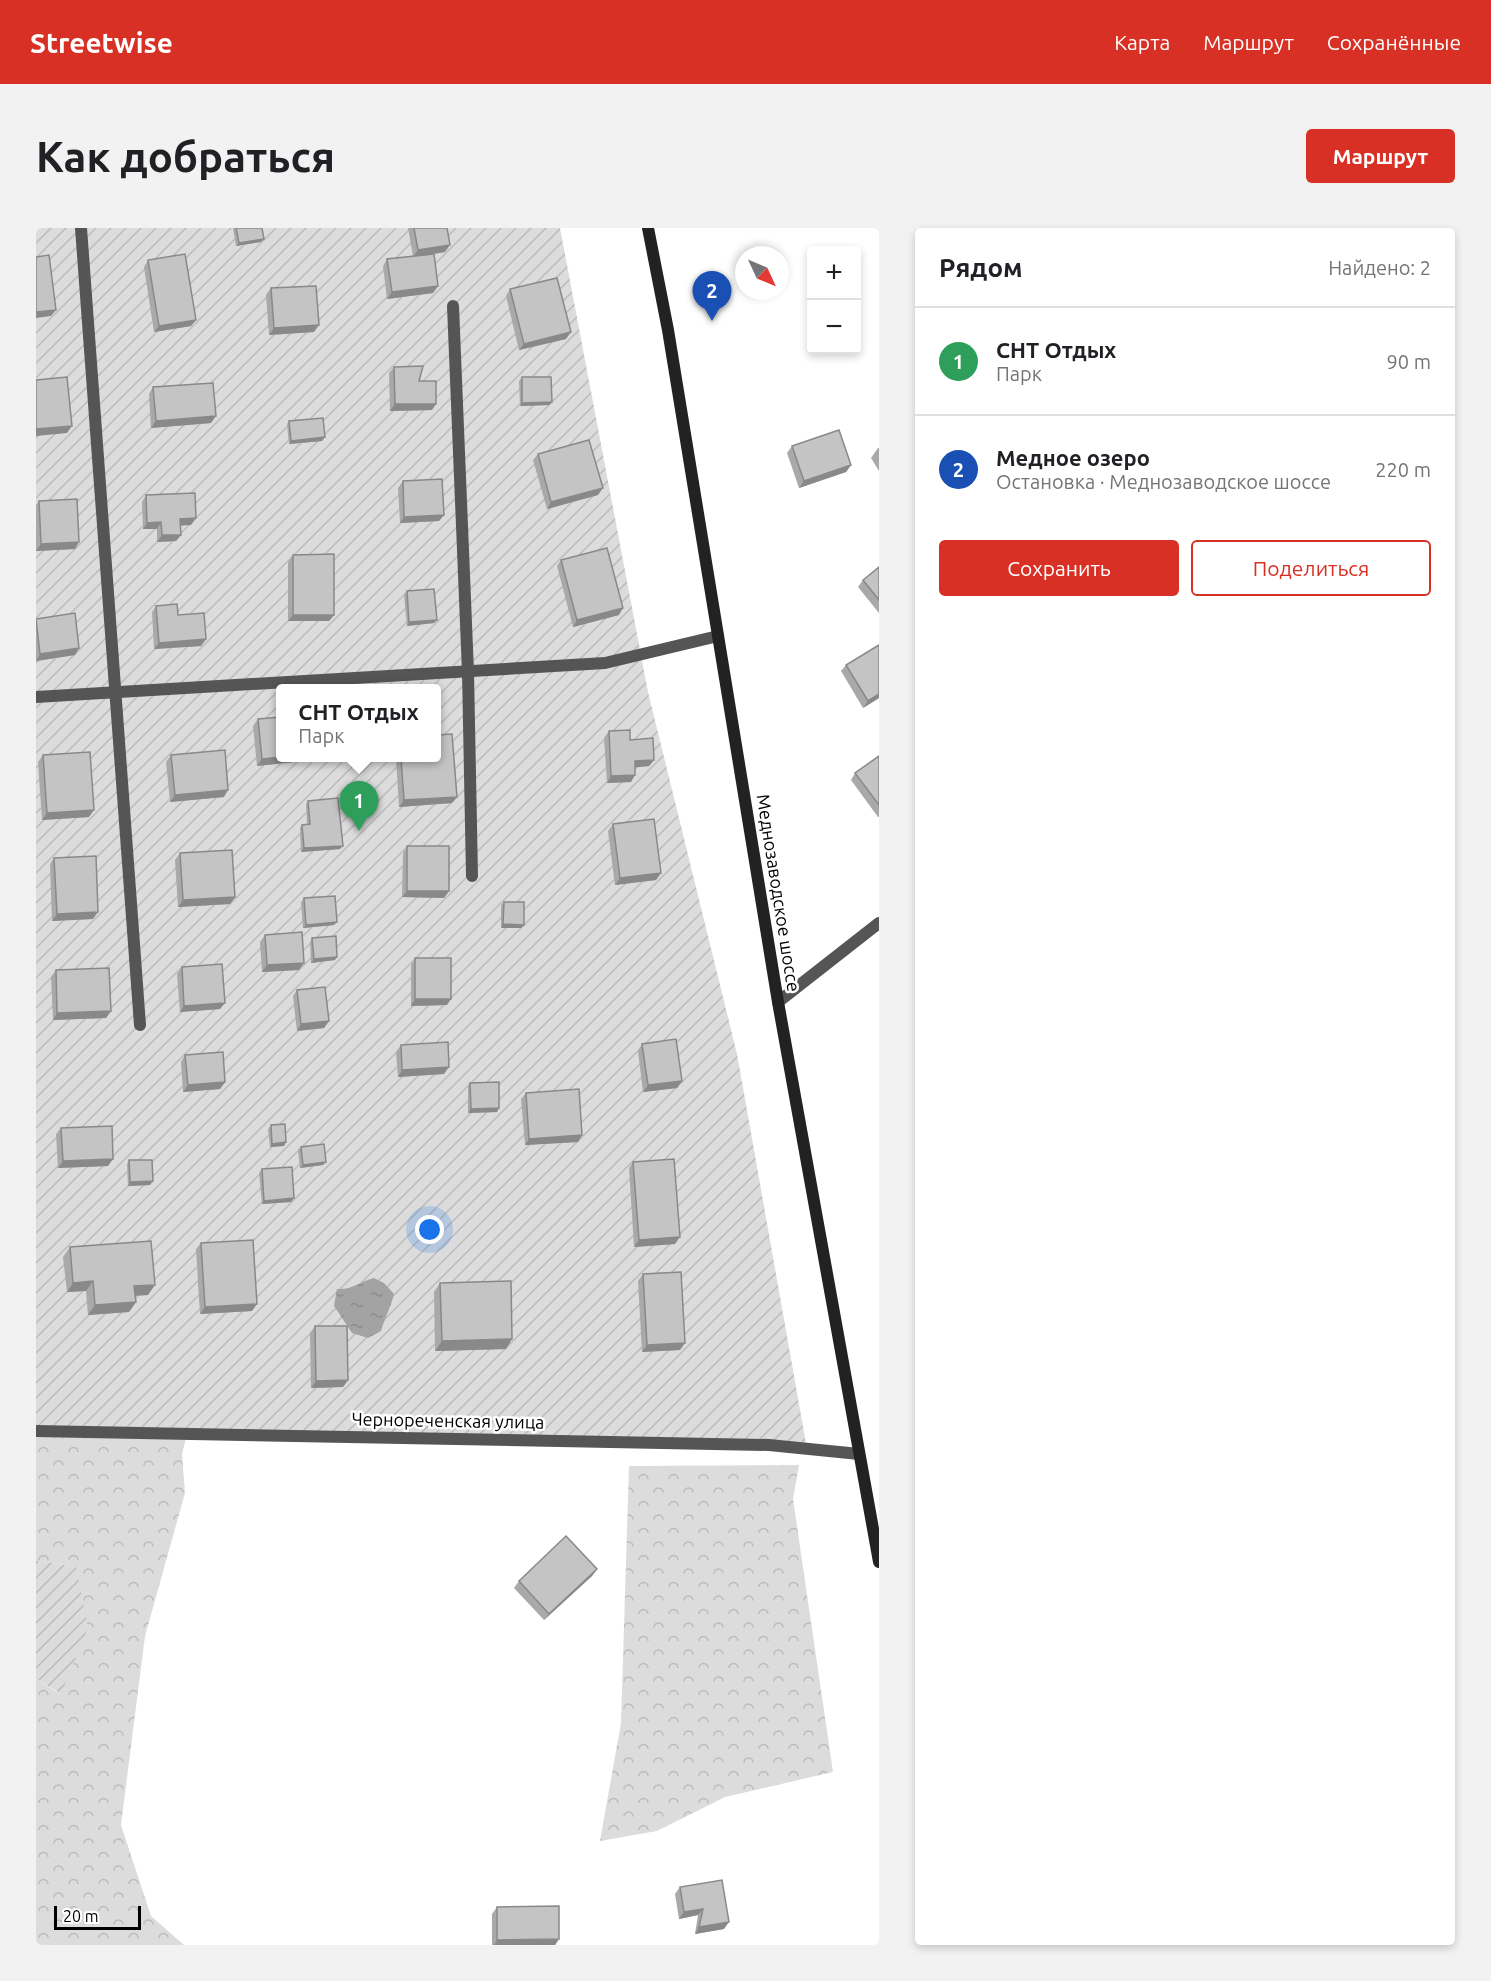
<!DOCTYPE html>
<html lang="ru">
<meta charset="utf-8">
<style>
:root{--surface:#fff;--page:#f2f2f2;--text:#202124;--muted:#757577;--line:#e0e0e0;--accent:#d93025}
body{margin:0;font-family:Ubuntu,sans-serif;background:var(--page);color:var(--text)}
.controls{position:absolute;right:18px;top:18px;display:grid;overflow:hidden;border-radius:6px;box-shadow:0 3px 9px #0003}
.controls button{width:54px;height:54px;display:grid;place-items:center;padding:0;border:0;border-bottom:2px solid var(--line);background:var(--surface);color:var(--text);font:30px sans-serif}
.compass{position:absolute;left:699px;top:18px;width:54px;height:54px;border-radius:50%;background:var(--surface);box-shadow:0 3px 9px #0003;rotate:134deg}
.scale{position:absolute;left:18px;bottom:15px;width:87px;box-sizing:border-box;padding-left:6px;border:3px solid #000;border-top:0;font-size:16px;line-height:21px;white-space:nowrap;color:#000;-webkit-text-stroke:4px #fff;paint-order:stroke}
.you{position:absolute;left:394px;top:1002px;width:21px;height:21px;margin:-15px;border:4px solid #fff;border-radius:50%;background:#1a73e8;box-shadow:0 0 0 9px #1a73e833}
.badge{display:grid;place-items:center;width:39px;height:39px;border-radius:50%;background:var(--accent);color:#fff;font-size:20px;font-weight:700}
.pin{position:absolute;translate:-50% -50px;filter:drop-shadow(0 2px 3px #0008)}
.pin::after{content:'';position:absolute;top:32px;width:21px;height:18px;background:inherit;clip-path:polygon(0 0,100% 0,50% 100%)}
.popup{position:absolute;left:240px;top:456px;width:165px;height:78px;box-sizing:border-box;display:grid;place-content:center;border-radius:6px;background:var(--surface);filter:drop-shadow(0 2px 4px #0005);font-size:20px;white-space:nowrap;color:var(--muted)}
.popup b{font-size:22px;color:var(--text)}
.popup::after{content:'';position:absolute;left:50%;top:100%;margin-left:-12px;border:12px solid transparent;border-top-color:var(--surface)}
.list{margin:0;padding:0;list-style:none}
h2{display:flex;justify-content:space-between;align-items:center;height:78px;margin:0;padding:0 24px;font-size:26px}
h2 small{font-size:20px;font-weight:400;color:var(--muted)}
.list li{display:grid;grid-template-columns:39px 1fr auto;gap:18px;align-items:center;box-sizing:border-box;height:108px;padding:0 24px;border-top:2px solid var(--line)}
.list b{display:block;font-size:22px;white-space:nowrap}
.list p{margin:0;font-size:20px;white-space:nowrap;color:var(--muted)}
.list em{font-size:20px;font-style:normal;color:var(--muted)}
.actions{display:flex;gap:12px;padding:18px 24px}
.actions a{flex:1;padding:14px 0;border:2px solid var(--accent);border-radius:6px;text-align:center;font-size:21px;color:var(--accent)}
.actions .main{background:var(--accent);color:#fff}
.map{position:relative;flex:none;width:843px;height:1717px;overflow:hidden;border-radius:6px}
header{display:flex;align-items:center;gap:36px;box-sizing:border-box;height:84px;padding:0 30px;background:var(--accent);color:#fff}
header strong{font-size:28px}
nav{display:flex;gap:33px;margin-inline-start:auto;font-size:21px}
.intro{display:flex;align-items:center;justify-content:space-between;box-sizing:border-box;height:144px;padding:0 36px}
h1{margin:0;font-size:42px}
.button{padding:15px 27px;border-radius:6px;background:var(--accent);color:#fff;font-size:21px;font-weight:700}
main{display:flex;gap:36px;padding:0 36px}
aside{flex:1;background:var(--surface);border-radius:6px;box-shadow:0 3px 9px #0003}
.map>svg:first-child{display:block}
</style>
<header>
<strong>Streetwise</strong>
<nav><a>Карта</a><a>Маршрут</a><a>Сохранённые</a></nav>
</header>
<div class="intro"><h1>Как добраться</h1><a class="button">Маршрут</a></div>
<main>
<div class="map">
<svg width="843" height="1717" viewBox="0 0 843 1717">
<defs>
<pattern id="forest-crowns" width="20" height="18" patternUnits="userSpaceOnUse" patternTransform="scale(1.5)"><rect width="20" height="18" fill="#dcdcdc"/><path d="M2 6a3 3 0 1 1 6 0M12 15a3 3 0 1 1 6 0" fill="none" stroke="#bbb"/></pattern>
<pattern id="garden-furrows" width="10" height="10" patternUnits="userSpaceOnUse" patternTransform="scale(1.5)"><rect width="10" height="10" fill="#dcdcdc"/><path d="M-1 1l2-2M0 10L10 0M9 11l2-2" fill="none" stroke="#bbb"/></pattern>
<pattern id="water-ripples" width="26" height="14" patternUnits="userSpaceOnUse" patternTransform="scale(1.5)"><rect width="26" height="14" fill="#a3a3a3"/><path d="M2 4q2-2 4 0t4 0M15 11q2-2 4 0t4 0" fill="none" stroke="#8b8b8b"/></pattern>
</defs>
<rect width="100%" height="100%" fill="#fff"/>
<!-- forest -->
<g fill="url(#forest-crowns)">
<polygon points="0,1203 151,1206 146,1226 149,1265 109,1408 85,1597 115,1688 148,1717 0,1717 0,1451 24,1466 40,1339 0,1332"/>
<polygon points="763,1237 757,1271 797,1544 689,1569 621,1603 564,1613 585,1495 593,1238"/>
</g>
<!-- garden -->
<g fill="url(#garden-furrows)" fill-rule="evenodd">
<path d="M 0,0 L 524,0 L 612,464 L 701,826 L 771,1221 L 0,1203 ZM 245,460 L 401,460 L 401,530 L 245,530 Z"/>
<polygon points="0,1332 40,1339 52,1400 25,1466 0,1451"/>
</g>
<!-- water -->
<path fill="url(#water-ripples)" d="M 338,1050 L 348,1055 L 358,1066 C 355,1079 349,1089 345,1103 L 332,1110 L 316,1105 L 298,1078 L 301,1061 C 316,1062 323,1054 338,1050 Z"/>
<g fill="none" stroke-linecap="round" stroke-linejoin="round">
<!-- street -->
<g stroke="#555" stroke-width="12">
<polyline points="45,0 104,797"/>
<polyline points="417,78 432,444 436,648"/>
<polyline points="0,469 569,435 682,408"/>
<polyline points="742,774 843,695"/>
<polyline points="0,1203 733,1217 823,1226"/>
</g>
<!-- secondary -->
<polyline stroke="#222" stroke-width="12" points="612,0 632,102 742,774 843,1334"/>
</g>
<!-- wall -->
<g fill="#a9a9a9">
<polygon points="197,0 226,0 225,14 200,18"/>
<polygon points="372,0 411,0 409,24 398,26 397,65 351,71 347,38 351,31 377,28"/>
<polygon points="112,32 160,92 155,98 118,104 108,39"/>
<polygon points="235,60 278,104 233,107 230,67"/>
<polygon points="474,61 530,111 483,122 470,68"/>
<polygon points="358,139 383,153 396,182 354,183 353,145"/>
<polygon points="486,149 513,177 484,178 483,153"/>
<polygon points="117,159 175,195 115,200 113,166"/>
<polygon points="253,193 286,213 253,216 251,196"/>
<polygon points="756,218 815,237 810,244 763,260 751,225"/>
<polygon points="842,220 843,220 843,243 835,230"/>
<polygon points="502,226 562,267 511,281 497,232"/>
<polygon points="367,253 408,287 403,293 364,295 362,260"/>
<polygon points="110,267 155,297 144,297 145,307 140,313 121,314 121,301 107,301 106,274"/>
<polygon points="3,273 39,321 0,323 0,277"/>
<polygon points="257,327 298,387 293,393 252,393 252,334"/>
<polygon points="525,332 583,387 537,399 521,338"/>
<polygon points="843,339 843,385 822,359 827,352"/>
<polygon points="371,363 401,392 398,395 371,398 368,367"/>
<polygon points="120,378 142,387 170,411 165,418 118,421 116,384"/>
<polygon points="0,391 43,420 39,427 0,433"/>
<polygon points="810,437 843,470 827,480 805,443"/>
<polygon points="222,491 245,530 262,530 258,534 221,538 217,498"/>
<polygon points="573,503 594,512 618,532 613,538 599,539 595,554 571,555 568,510"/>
<polygon points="7,527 53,589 6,592 2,534"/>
<polygon points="135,527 188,569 134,574 130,534"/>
<polygon points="843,528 843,589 842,589 815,552 819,545"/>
<polygon points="360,530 401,530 416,575 363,579"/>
<polygon points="272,573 304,621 265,624 264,600 266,597 271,596 270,576"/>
<polygon points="577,596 625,645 620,652 579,657 572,603"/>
<polygon points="371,618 413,663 408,670 366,669 367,625"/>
<polygon points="144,625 199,669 194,676 142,679 139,632"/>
<polygon points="18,630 57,691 16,693 14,636"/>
<polygon points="268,670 298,697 267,700 265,674"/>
<polygon points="468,674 488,697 485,700 465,700 465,677"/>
<polygon points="229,707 263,742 226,744 224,714"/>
<polygon points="276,710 299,732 275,735 274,714"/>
<polygon points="379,730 411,777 375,778 375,737"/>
<polygon points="146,739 184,781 144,784 141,746"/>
<polygon points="20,742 75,783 70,790 17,792 15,749"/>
<polygon points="261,762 293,793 288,800 261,803 257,768"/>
<polygon points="606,816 646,853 641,860 607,864 602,823"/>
<polygon points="365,817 408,846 362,849 360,824"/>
<polygon points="149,827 189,854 184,861 147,864 145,834"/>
<polygon points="434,855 461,884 432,885 432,858"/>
<polygon points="490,865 546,907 542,914 489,917 485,871"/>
<polygon points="235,897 250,914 248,918 234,919 232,901"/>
<polygon points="25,900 72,938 22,940 20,906"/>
<polygon points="265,919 287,937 264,940 262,922"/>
<polygon points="93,932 114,957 92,958 91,936"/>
<polygon points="597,934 639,1016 598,1019 593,940"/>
<polygon points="226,941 255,974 226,976 223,945"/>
<polygon points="165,1015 216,1083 164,1086 160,1021"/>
<polygon points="34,1019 112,1067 99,1068 100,1074 93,1084 52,1087 50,1063 31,1064 27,1029"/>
<polygon points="607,1046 644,1122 606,1124 602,1053"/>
<polygon points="404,1055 476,1111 470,1121 399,1123 398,1064"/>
<polygon points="279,1098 312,1152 307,1159 275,1160 274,1105"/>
<polygon points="561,1341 556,1348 508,1392 478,1360 483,1353"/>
<polygon points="644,1659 688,1701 659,1706 662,1687 643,1691 639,1666"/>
<polygon points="461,1679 523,1711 519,1717 456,1717 456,1686"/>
</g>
<!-- shaded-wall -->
<g fill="#898989">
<polygon points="228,11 225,14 200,18 203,15"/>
<polygon points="414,17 409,24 377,29 382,22"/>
<polygon points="402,58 397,65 351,71 356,64"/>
<polygon points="20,82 15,88 0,90 0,84"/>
<polygon points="160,92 155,98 118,104 123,98"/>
<polygon points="283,97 278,104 233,107 238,100"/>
<polygon points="535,104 530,111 483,122 488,116"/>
<polygon points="516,174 513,177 484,178 486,175"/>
<polygon points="359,176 400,176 396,182 354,183"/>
<polygon points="180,188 175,195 115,200 120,193"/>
<polygon points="36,198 31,205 0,208 0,201"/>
<polygon points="289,209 286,213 253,216 255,213"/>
<polygon points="815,237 810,244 763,260 768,253"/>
<polygon points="567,260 562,267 511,281 515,274"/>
<polygon points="408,287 403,293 364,295 368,289"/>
<polygon points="160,290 155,297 139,298 144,291"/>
<polygon points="125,294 121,301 107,301 111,295"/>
<polygon points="126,307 145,307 140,313 121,314"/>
<polygon points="43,314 39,321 0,323 5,316"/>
<polygon points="587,380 583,387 537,399 541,392"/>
<polygon points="257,387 298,387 293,393 252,393"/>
<polygon points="401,392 398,395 371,398 373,394"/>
<polygon points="170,411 165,418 118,421 123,415"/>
<polygon points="43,420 39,427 0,433 4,426"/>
<polygon points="843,466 843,470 827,480 832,473"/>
<polygon points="245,529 262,530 258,534 221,538 226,531"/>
<polygon points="618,532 613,538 594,540 599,533"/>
<polygon points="599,547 595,554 571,555 575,548"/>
<polygon points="192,562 188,569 134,574 139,567"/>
<polygon points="421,569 416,575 363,579 368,572"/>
<polygon points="58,582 53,589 6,592 11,585"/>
<polygon points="307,618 304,621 265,624 268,620"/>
<polygon points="625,645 620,652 579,657 584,650"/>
<polygon points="371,663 413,663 408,670 366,669"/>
<polygon points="199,669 194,676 142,679 147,672"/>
<polygon points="62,684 57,691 16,693 21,686"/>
<polygon points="301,694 298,697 267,700 270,697"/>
<polygon points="467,696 488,697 485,700 465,700"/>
<polygon points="301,729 299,732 275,735 278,731"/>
<polygon points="268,735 263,742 226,744 231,737"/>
<polygon points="379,771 415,771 411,777 375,778"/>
<polygon points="189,775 184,781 144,784 148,778"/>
<polygon points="75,783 70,790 17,792 21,785"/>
<polygon points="293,793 288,800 261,803 265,796"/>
<polygon points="413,839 408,846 362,849 366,842"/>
<polygon points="646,853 641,860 607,864 612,857"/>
<polygon points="189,854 184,861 147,864 152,857"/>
<polygon points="463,880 461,884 432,885 435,881"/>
<polygon points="546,907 542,914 489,917 493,911"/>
<polygon points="250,914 248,918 234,919 236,916"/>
<polygon points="77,931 72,938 22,940 27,933"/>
<polygon points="290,934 287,937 264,940 267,937"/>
<polygon points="117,953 114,957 92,958 94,954"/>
<polygon points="258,970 255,974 226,976 228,973"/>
<polygon points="644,1009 639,1016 598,1019 603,1012"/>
<polygon points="57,1053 50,1063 31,1064 37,1055"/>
<polygon points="119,1057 112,1067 92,1068 98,1058"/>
<polygon points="100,1074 93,1084 52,1087 59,1077"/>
<polygon points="221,1076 216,1083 164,1086 169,1079"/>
<polygon points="476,1111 470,1121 399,1123 406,1113"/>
<polygon points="649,1115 644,1122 606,1124 611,1117"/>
<polygon points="312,1152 307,1159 275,1160 280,1153"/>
<polygon points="561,1341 556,1348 508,1392 513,1386"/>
<polygon points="667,1681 662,1687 643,1691 648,1684"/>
<polygon points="693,1694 688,1701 659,1706 663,1699"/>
<polygon points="523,1711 519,1717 458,1717 461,1712"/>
</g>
<!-- building -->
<g fill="#c4c4c4" stroke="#898989" stroke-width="1.5">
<polygon points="200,0 226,0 228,11 203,15"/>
<polygon points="378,0 411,0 414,17 382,22"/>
<polygon points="149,26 160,92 123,98 112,32"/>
<polygon points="398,26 402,58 356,64 351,31"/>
<polygon points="13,27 20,82 0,84 0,29"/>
<polygon points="521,50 535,104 488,116 474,61"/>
<polygon points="280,58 283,97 238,100 235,60"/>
<polygon points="387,138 383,153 400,153 400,176 359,176 358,139"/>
<polygon points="31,149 36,198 0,201 0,152"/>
<polygon points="486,149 515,149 516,174 486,175"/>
<polygon points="177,155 180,188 120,193 117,159"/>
<polygon points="287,190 289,209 255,213 253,193"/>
<polygon points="803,202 815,237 768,253 756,218"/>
<polygon points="553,212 567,260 515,274 502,226"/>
<polygon points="406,251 408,287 368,289 367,253"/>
<polygon points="159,265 160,290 144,291 145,307 126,307 125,294 111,295 110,267"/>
<polygon points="41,271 43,314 5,316 3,273"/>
<polygon points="571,320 587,380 541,392 525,332"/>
<polygon points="298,326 298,387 257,387 257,327"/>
<polygon points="843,339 843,372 827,352"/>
<polygon points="398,361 401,392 373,394 371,363"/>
<polygon points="141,376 142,387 168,385 170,411 123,415 120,378"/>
<polygon points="39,385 43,420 4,426 0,391"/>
<polygon points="843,417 843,466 832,473 810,437"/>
<polygon points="245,489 245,529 226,531 222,491"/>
<polygon points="594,502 594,512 617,510 618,532 599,533 599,547 575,548 573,503"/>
<polygon points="416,506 421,569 368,572 365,530 401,530 401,507"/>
<polygon points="189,522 192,562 139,567 135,527"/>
<polygon points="54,524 58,582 11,585 7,527"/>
<polygon points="843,528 843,577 819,545"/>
<polygon points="302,570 307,618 268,620 266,597 274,596 272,573"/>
<polygon points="618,591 625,645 584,650 577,596"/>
<rect x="371" y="618" width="42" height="45"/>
<polygon points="196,622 199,669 147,672 144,625"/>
<polygon points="60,628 62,684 21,686 18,630"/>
<polygon points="299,668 301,694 270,697 268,670"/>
<polygon points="468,674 488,674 488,697 467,696"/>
<polygon points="266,704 268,735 231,737 229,707"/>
<polygon points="300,708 301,729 278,731 276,710"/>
<rect x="379" y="730" width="36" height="41"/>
<polygon points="186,736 189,775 148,778 146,739"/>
<polygon points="73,740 75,783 21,785 20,742"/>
<polygon points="289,759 293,793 265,796 261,762"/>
<polygon points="640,811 646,853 612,857 606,816"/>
<polygon points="412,814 413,839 366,842 365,817"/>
<polygon points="187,824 189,854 152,857 149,827"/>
<polygon points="463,854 463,880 435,881 434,855"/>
<polygon points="543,861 546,907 493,911 490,865"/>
<polygon points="249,896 250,914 236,916 235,897"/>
<polygon points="76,898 77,931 27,933 25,900"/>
<polygon points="288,916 290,934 267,937 265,919"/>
<polygon points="638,931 644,1009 603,1012 597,934"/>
<polygon points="93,932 116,932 117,953 94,954"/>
<polygon points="256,939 258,970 228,973 226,941"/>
<polygon points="217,1012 221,1076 169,1079 165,1015"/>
<polygon points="115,1013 119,1057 98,1058 100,1074 59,1077 57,1053 37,1055 34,1019"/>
<polygon points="645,1044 649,1115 611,1117 607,1046"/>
<polygon points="475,1053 476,1111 406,1113 404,1055"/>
<polygon points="279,1098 311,1098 312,1152 280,1153"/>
<polygon points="530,1308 561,1341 513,1386 483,1353"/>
<polygon points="686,1652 693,1694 663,1699 667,1681 648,1684 644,1659"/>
<polygon points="523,1678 523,1711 461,1712 461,1679"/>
</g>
<g text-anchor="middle" stroke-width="5" stroke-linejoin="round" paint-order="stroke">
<!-- street labels -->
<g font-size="18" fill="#000" stroke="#fff">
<text transform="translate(742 665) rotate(81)" y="6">Меднозаводское шоссе</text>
<text transform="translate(412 1193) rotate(1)" y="6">Чернореченская улица</text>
</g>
</g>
</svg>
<div class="controls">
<button>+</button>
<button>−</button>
</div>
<svg class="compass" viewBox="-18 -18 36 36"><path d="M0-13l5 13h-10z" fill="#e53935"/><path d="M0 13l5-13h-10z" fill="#757577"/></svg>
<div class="scale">20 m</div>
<div class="you"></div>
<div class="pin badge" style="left:323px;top:603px;background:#2e9e5b">1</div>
<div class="popup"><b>СНТ Отдых</b>Парк</div>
<div class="pin badge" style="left:676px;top:93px;background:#1a4fb4">2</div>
</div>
<aside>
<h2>Рядом<small>Найдено: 2</small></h2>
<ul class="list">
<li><span class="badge" style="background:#2e9e5b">1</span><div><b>СНТ Отдых</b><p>Парк</p></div><em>90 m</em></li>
<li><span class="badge" style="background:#1a4fb4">2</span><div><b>Медное озеро</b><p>Остановка · Меднозаводское шоссе</p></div><em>220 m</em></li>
</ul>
<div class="actions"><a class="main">Сохранить</a><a>Поделиться</a></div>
</aside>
</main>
